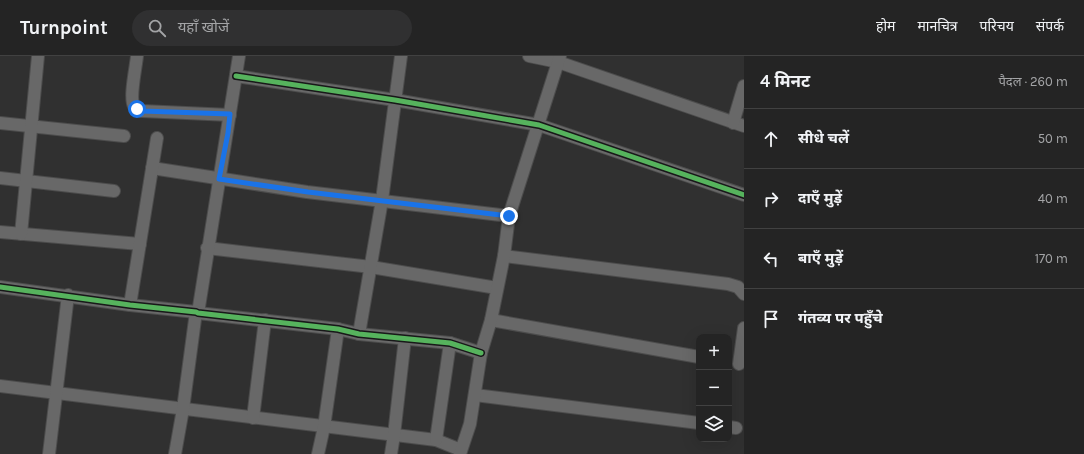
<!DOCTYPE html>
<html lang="hi">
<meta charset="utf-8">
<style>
:root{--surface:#242424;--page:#303031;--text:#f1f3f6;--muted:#a3a4a6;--line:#414141}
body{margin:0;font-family:Karla,"Noto Sans Devanagari",sans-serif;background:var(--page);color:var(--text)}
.controls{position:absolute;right:12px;bottom:12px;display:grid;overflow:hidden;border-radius:8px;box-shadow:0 4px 16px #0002}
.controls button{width:36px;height:36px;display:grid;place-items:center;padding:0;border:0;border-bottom:1px solid var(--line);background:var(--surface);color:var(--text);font:20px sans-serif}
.stop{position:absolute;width:12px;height:12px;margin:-9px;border:3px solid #1a73e8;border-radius:50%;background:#fff}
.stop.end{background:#1a73e8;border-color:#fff;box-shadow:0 1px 4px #0008}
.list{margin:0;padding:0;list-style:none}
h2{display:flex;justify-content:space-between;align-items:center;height:52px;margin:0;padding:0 16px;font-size:17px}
h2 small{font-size:13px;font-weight:400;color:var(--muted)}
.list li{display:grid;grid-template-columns:26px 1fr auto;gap:12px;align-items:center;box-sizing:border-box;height:60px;padding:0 16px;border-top:1px solid var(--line)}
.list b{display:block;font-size:15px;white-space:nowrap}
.list em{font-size:13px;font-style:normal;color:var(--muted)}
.icon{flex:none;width:22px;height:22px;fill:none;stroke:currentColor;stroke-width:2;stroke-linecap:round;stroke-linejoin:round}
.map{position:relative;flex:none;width:744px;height:398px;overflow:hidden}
header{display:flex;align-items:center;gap:24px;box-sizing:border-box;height:56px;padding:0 20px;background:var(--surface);border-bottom:1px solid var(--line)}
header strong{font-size:19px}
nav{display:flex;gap:22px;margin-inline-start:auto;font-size:14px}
.search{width:280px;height:36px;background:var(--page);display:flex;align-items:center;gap:10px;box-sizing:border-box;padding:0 14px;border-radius:22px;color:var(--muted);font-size:15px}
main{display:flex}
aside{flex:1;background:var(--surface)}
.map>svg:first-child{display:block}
</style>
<header>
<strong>Turnpoint</strong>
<div class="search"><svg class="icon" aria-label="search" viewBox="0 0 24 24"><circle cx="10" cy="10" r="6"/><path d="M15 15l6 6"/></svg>यहाँ खोजें</div>
<nav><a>होम</a><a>मानचित्र</a><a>परिचय</a><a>संपर्क</a></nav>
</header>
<main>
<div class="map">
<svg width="744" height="398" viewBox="0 0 744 398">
<rect width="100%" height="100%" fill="#303030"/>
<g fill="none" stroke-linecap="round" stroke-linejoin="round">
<!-- minor casing -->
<g stroke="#4c4c4c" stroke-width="14">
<g id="minor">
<path d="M 137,0 C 136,11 129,42 134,50 C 136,53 139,54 142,55 L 230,59"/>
<polyline points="529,0 558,6 744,70"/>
<polyline points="236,20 395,44 539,69 744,139"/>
<polyline points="0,67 124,80"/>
<polyline points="733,67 744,30"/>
<polyline points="152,112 307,136 509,160"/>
<polyline points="0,122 114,135"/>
<polyline points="0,176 140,188"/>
<polyline points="21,178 38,0"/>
<polyline points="207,192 371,211 497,232"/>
<polyline points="504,200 728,228 738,231 744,238"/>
<polyline points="0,231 130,249 196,256 198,257 338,273 359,278 450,287 481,297"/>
<polyline points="130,249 157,82"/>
<polyline points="198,257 239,0"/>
<polyline points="491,264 699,301"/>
<polyline points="359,278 382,144 401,0"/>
<polyline points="739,308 744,272"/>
<polyline points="0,330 436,384 461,394"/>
<polyline points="475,339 699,367"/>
<polyline points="253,362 265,264"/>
<polyline points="729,371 736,372"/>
<polyline points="436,384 450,287"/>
<polyline points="49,398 68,239"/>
<polyline points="175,398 183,353 196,256"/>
<polyline points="318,398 324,371 338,273"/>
<polyline points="391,398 394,379 405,282"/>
<polyline points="460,398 470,368 481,297 491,264 504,200 509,160 560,0"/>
</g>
</g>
<!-- minor -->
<use href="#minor" stroke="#686868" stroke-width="12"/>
<!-- cycleway casing -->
<g stroke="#181819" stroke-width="8">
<g id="cycleway">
<polyline points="236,20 395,44 539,69 744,139"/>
<polyline points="0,231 130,249 196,256 198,257 338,273 359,278 450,287 481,297"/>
</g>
</g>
<!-- cycleway -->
<use href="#cycleway" stroke="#56b35d" stroke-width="5"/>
</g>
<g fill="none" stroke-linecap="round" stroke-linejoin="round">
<!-- route -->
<polyline stroke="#1a73e8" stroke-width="5" points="137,53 142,55 230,58 228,77 219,123 308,136 509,160"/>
</g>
</svg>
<div class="controls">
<button>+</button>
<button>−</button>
<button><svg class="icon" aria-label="layers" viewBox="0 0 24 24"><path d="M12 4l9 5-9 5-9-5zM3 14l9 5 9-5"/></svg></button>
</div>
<div class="stop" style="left:137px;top:53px"></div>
<div class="stop end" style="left:509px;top:160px"></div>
</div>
<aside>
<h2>4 मिनट<small>पैदल · 260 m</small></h2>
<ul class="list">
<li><svg class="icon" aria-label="ahead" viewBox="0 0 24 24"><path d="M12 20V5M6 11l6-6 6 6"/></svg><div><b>सीधे चलें</b></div><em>50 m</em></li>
<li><svg class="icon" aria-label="right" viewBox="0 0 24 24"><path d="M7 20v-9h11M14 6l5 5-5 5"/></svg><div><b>दाएँ मुड़ें</b></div><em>40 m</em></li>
<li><svg class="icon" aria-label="left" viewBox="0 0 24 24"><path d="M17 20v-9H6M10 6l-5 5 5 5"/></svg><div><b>बाएँ मुड़ें</b></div><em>170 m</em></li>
<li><svg class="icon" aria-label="arrive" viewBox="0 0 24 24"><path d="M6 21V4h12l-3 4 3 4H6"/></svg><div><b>गंतव्य पर पहुँचे</b></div></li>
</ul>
</aside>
</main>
